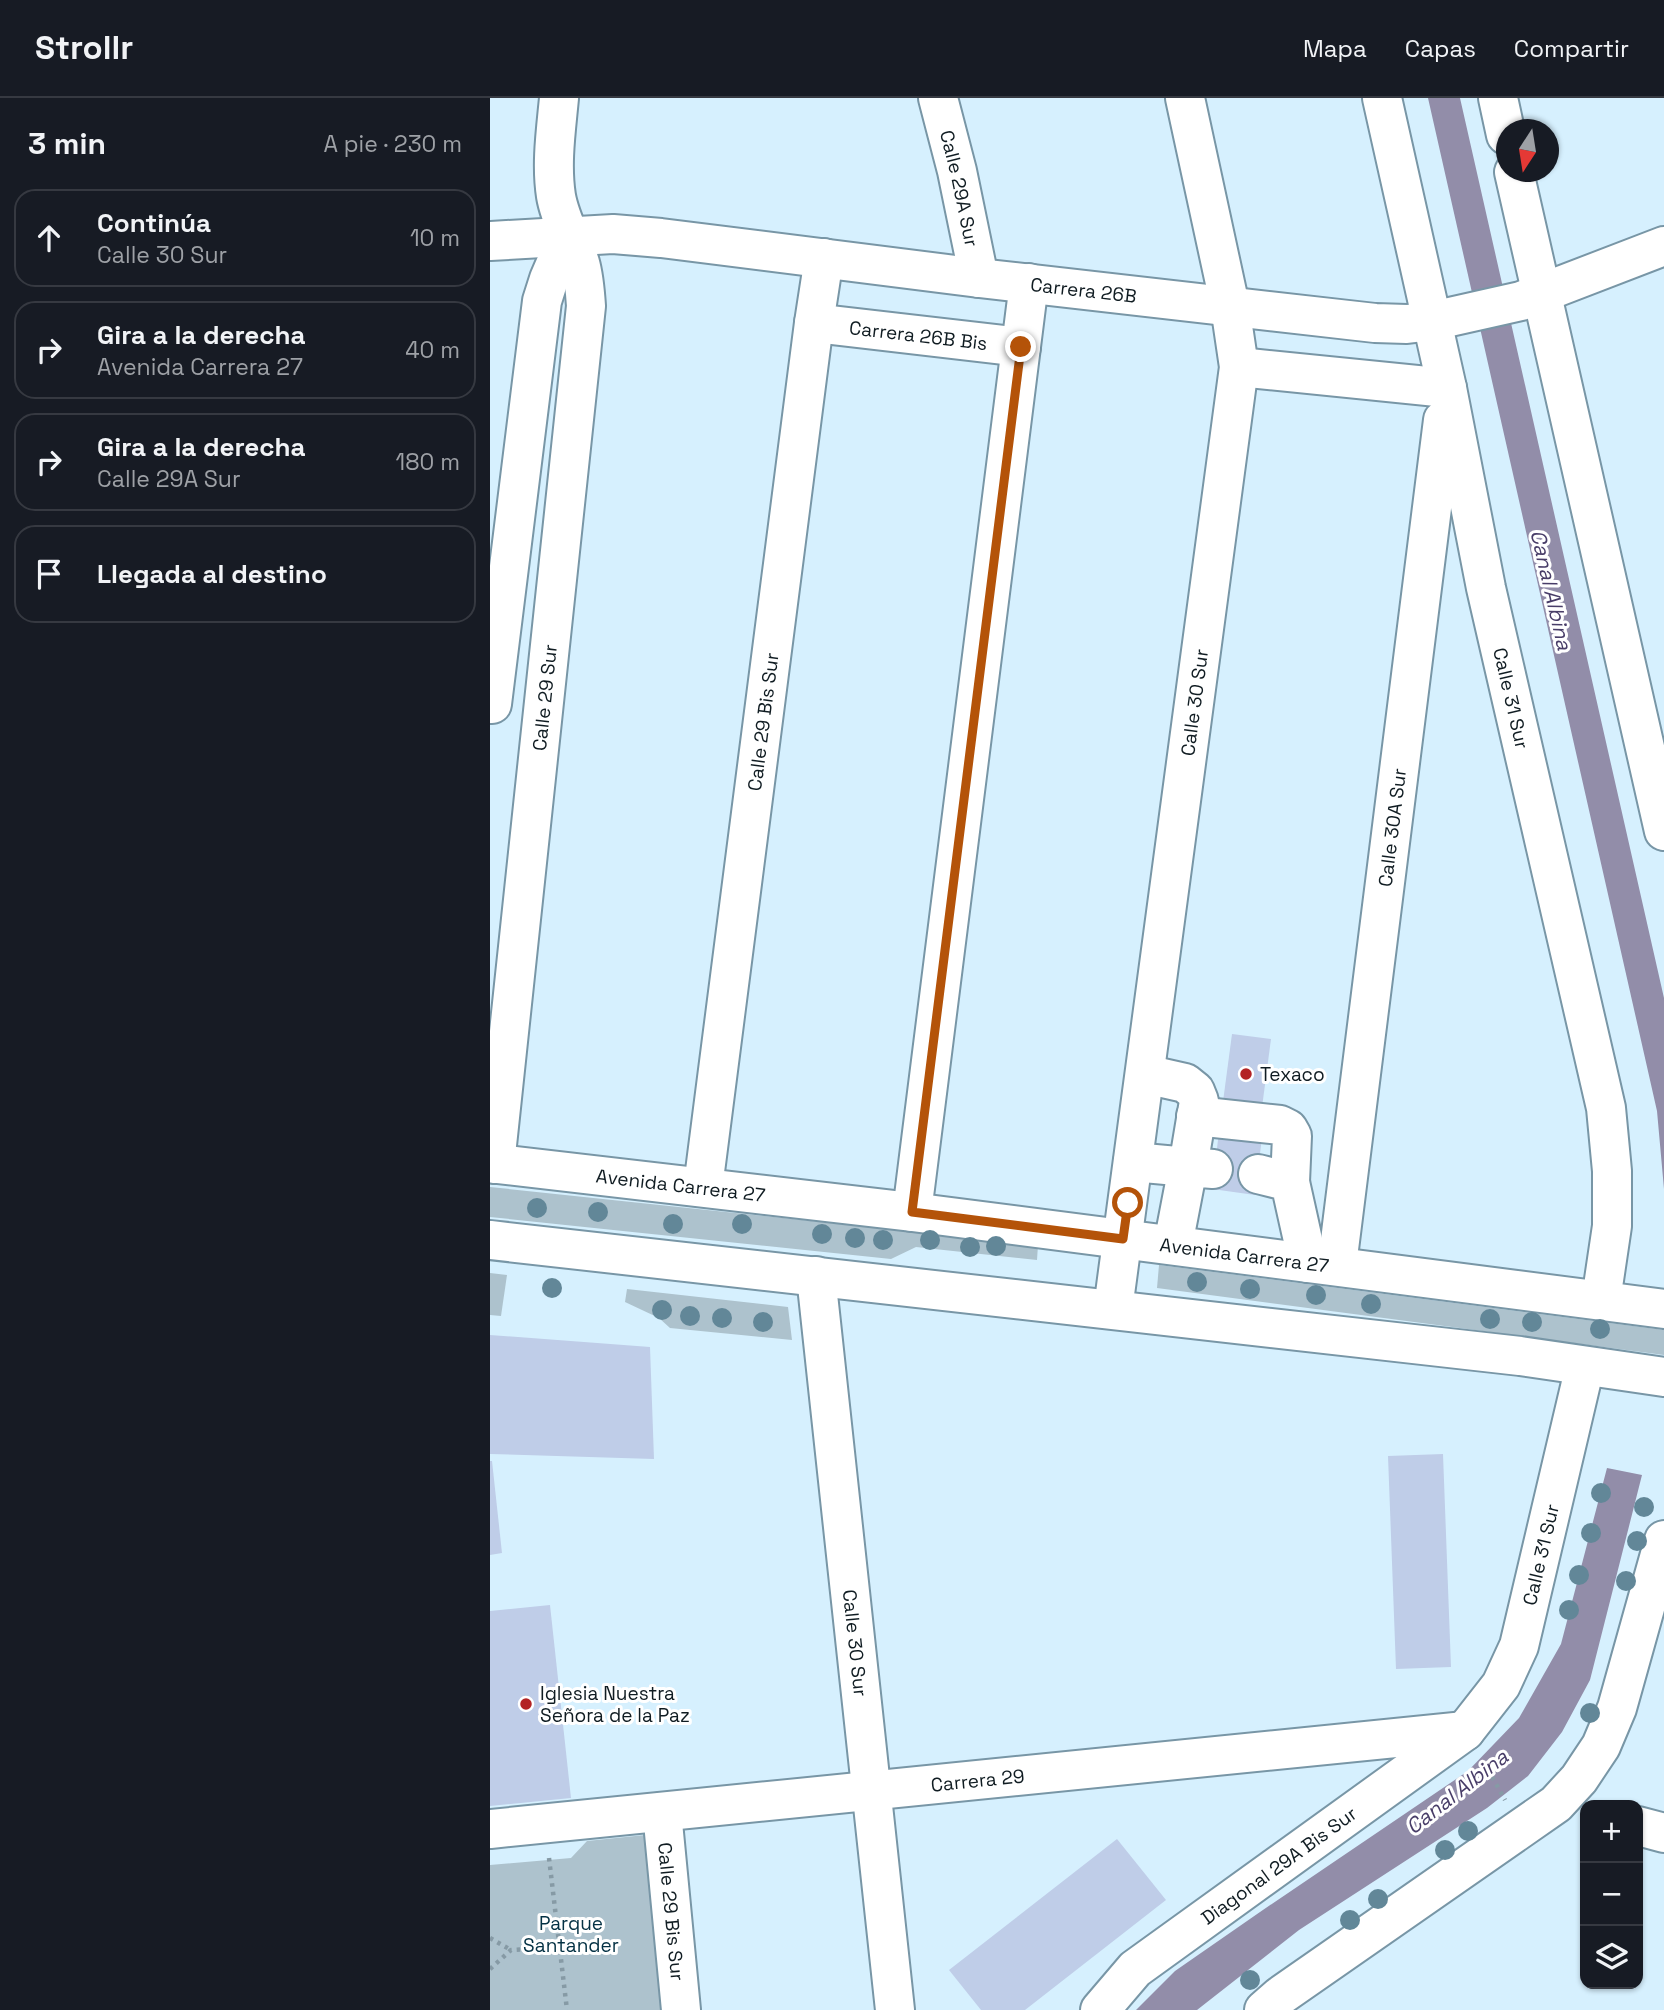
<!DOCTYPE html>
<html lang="es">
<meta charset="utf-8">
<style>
:root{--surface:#171b24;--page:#20242c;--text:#f1f3f6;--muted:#9ea1a6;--line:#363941}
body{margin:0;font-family:"Space Grotesk",sans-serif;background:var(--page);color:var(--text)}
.controls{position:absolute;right:21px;bottom:21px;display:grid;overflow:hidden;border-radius:14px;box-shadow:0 2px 5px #0004}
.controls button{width:63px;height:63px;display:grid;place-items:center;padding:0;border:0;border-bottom:2px solid var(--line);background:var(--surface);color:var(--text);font:35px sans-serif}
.compass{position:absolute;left:1006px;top:21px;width:63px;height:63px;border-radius:50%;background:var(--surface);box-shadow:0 2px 5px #0004;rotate:192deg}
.stop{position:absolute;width:21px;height:21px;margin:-16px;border:5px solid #b45309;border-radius:50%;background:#fff}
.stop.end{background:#b45309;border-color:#fff;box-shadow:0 2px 7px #0008}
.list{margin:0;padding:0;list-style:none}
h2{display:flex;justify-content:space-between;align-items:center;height:91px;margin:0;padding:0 28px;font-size:30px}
h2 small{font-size:23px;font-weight:400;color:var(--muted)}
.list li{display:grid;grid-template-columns:46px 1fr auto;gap:21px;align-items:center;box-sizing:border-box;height:98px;margin:0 14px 14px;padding:0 14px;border:2px solid var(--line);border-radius:21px}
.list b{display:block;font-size:26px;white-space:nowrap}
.list p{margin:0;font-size:23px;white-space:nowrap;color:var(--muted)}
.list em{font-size:23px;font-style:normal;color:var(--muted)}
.icon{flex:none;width:38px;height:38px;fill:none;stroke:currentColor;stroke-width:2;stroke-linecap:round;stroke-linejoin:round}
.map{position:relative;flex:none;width:1174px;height:1912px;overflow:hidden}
header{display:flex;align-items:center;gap:42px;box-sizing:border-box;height:98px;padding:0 35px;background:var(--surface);border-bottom:2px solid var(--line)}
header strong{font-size:33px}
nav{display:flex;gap:38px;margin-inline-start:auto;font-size:24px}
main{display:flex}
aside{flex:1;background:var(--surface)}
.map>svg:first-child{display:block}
</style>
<header>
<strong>Strollr</strong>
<nav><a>Mapa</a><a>Capas</a><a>Compartir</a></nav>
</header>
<main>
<aside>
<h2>3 min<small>A pie · 230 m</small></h2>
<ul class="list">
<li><svg class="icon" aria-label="ahead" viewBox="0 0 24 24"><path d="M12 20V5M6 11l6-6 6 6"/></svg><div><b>Continúa</b><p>Calle 30 Sur</p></div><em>10 m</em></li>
<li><svg class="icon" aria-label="right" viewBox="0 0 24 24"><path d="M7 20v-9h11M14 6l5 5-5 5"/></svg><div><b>Gira a la derecha</b><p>Avenida Carrera 27</p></div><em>40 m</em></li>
<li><svg class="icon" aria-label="right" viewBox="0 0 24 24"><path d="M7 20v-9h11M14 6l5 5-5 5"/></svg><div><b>Gira a la derecha</b><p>Calle 29A Sur</p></div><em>180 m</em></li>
<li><svg class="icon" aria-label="arrive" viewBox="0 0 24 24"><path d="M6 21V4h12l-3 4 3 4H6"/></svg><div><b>Llegada al destino</b></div></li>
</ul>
</aside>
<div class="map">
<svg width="1174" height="1912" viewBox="0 0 1174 1912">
<rect width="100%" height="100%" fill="#d6f0fe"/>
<!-- green -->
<g fill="#adc2cd">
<polygon points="0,1089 548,1147 547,1162 426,1149 401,1161 0,1119"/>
<polygon points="669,1167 1174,1232 1174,1257 667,1190"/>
<polygon points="0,1175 17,1177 11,1218 0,1217"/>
<polygon points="137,1191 298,1209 302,1242 180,1230 169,1220 135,1204"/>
<polygon points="155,1737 172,1912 0,1912 0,1767 81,1760 97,1743"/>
</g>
<!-- water -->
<g fill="#928da9">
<polygon points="938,0 970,0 1174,900 1174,1091 1167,1013"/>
<polygon points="1117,1370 1152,1377 1100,1582 1072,1634 1038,1678 997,1710 809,1832 707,1912 646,1912 685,1873 770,1814 978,1673 1029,1620 1071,1546"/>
</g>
<!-- building -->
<g fill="#bfcde8">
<polygon points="742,936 781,941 771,1017 732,1011"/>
<polygon points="729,1034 772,1039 765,1097 722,1091"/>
<polygon points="0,1237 160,1249 164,1361 0,1356"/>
<polygon points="953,1356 961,1569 906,1571 898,1358"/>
<polygon points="0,1363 2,1363 12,1455 0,1457"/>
<polygon points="60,1507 81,1700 0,1708 0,1513"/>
<polygon points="627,1741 676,1802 535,1912 491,1912 459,1872"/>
</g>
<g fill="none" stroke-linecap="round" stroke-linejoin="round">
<!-- minor casing -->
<g stroke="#7896a6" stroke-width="42">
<g id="minor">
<path id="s1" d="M 448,0 L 467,73 L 489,180"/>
<path id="s2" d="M 892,0 L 957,290 L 996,490 L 1116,1010 L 1122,1073 L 1122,1128 L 1111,1202"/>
<polyline points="1008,0 1016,37"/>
<polyline points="1024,74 1174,733"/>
<path id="s3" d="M 0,143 L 123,136 L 171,140 L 489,180 L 885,225 L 917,226 L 942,223 L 1031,203 L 1174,148"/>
<path id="s4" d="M 324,225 L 531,249"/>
<polyline points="749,269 957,290"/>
<polyline points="2,606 52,203 59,181 78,137"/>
<polyline points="706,1018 790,1027 798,1031 802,1038 800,1084"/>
<polyline points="643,1064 698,1069 709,1003 705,993 695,985 655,976"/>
<path id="s5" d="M 5,1066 L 96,208 C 95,193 94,179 90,165 C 83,143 70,122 66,98 C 61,66 66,32 69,0"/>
<polyline points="768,1076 800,1084 818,1165"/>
<path id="s6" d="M 213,1089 L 324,225 L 334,160"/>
<polyline points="422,1114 539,185"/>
<polyline points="683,1147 698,1069 723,1071"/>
<path id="s7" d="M 847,1167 L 953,322"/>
<path id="s8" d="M 326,1178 L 405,1912"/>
<path id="s9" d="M 623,1211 L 749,269 L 740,208 L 695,0"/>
<path id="s10" d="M 172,1714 L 191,1912"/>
<polyline points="1148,1728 1174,1735"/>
<path id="s11" d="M 0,1731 L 975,1633"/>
<path id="s12" d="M 610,1912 L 645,1871 L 975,1633 L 1011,1587 L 1029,1548 L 1095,1268"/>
<polyline points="774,1912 790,1898 1066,1706 1089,1681 1111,1648 1127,1610 1174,1442"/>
</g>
</g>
<!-- major casing -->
<g stroke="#7896a6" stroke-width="42">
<g id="major">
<path id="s13" d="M 0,1065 L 422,1114 L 1174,1211"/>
<polyline points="0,1142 1030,1258 1174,1279"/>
</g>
</g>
<!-- path -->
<g stroke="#869aa5" stroke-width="4.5" stroke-dasharray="3.5 5" stroke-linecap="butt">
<polyline points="994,1664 1015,1702"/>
<polyline points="59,1760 77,1912"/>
<polyline points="0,1840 21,1852"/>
<polyline points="0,1871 21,1852 69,1849"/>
</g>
<!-- minor -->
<use href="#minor" stroke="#fff" stroke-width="38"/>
<!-- major -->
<use href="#major" stroke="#fff" stroke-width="38"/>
</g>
<!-- trees -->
<g fill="#628798">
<circle cx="47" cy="1110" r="10"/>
<circle cx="108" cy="1114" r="10"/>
<circle cx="183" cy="1126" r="10"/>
<circle cx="252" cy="1126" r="10"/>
<circle cx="332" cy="1136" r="10"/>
<circle cx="365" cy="1140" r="10"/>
<circle cx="393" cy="1142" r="10"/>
<circle cx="440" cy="1142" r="10"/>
<circle cx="506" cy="1148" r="10"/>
<circle cx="480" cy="1149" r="10"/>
<circle cx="707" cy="1184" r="10"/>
<circle cx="62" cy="1190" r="10"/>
<circle cx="760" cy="1191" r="10"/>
<circle cx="826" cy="1197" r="10"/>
<circle cx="881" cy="1206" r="10"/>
<circle cx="172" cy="1212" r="10"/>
<circle cx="200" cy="1218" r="10"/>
<circle cx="232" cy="1220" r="10"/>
<circle cx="1000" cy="1221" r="10"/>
<circle cx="273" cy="1224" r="10"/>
<circle cx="1042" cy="1224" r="10"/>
<circle cx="1110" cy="1231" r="10"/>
<circle cx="1111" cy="1395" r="10"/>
<circle cx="1154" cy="1409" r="10"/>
<circle cx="1101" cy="1435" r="10"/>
<circle cx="1147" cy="1443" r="10"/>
<circle cx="1089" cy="1477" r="10"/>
<circle cx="1136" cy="1483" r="10"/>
<circle cx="1079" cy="1512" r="10"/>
<circle cx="1100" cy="1615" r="10"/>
<circle cx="978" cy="1733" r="10"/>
<circle cx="955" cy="1752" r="10"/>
<circle cx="888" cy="1801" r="10"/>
<circle cx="860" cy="1822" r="10"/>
<circle cx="760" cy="1882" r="10"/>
</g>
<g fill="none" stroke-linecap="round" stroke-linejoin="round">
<!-- route -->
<polyline stroke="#b45309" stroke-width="9" points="531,249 422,1114 633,1141 638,1105"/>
</g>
<!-- markers -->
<g fill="#b32224" stroke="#fff" stroke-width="2.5">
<circle cx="756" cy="976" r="7"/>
<circle cx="36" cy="1606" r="7"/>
</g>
<g text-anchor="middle" stroke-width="6" stroke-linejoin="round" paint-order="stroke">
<!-- street labels -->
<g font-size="19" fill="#101c22" stroke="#fff">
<text dy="7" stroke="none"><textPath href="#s1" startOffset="93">Calle 29A Sur</textPath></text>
<text dy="7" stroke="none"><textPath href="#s3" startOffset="597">Carrera 26B</textPath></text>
<text dy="7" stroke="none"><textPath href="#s4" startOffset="105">Carrera 26B Bis</textPath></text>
<text dy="7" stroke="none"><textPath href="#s5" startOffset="469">Calle 29 Sur</textPath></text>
<text dy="7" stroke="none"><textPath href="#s2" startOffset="614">Calle 31 Sur</textPath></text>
<text dy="7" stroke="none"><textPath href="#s9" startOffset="612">Calle 30 Sur</textPath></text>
<text dy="7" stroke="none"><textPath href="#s6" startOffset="469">Calle 29 Bis Sur</textPath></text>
<text dy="7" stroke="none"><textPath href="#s7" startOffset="441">Calle 30A Sur</textPath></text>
<text dy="7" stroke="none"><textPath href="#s13" startOffset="192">Avenida Carrera 27</textPath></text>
<text dy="7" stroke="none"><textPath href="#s13" startOffset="760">Avenida Carrera 27</textPath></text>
<text dy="7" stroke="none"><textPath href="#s12" startOffset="656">Calle 31 Sur</textPath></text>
<text dy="7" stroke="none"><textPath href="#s8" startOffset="369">Calle 30 Sur</textPath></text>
<text dy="7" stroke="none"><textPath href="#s11" startOffset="490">Carrera 29</textPath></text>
<text dy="7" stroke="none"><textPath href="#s12" startOffset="231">Diagonal 29A Bis Sur</textPath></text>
<text dy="7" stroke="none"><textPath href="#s10" startOffset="100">Calle 29 Bis Sur</textPath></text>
</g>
<!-- poi labels -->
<g font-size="19" fill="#101c22" stroke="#fff" text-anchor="start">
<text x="770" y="983">Texaco</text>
<text x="50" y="1602">Iglesia Nuestra<tspan x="50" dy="22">Señora de la Paz</tspan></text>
</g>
<!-- park labels -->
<g font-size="19" fill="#043144" stroke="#fff">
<text x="81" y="1832">Parque<tspan x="81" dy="22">Santander</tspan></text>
</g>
<!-- water labels -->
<g font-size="21" font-style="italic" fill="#483d68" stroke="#fff">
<text transform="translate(1061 492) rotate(77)" y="7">Canal Albina</text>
<text transform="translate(967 1694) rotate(-38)" y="7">Canal Albina</text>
</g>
</g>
</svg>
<div class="controls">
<button>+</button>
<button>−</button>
<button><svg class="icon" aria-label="layers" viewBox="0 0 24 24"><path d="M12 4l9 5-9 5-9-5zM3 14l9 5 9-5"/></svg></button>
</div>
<svg class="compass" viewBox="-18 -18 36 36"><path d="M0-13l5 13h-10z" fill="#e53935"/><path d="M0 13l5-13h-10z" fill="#9ea1a6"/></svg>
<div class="stop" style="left:638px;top:1105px"></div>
<div class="stop end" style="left:531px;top:249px"></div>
</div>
</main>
